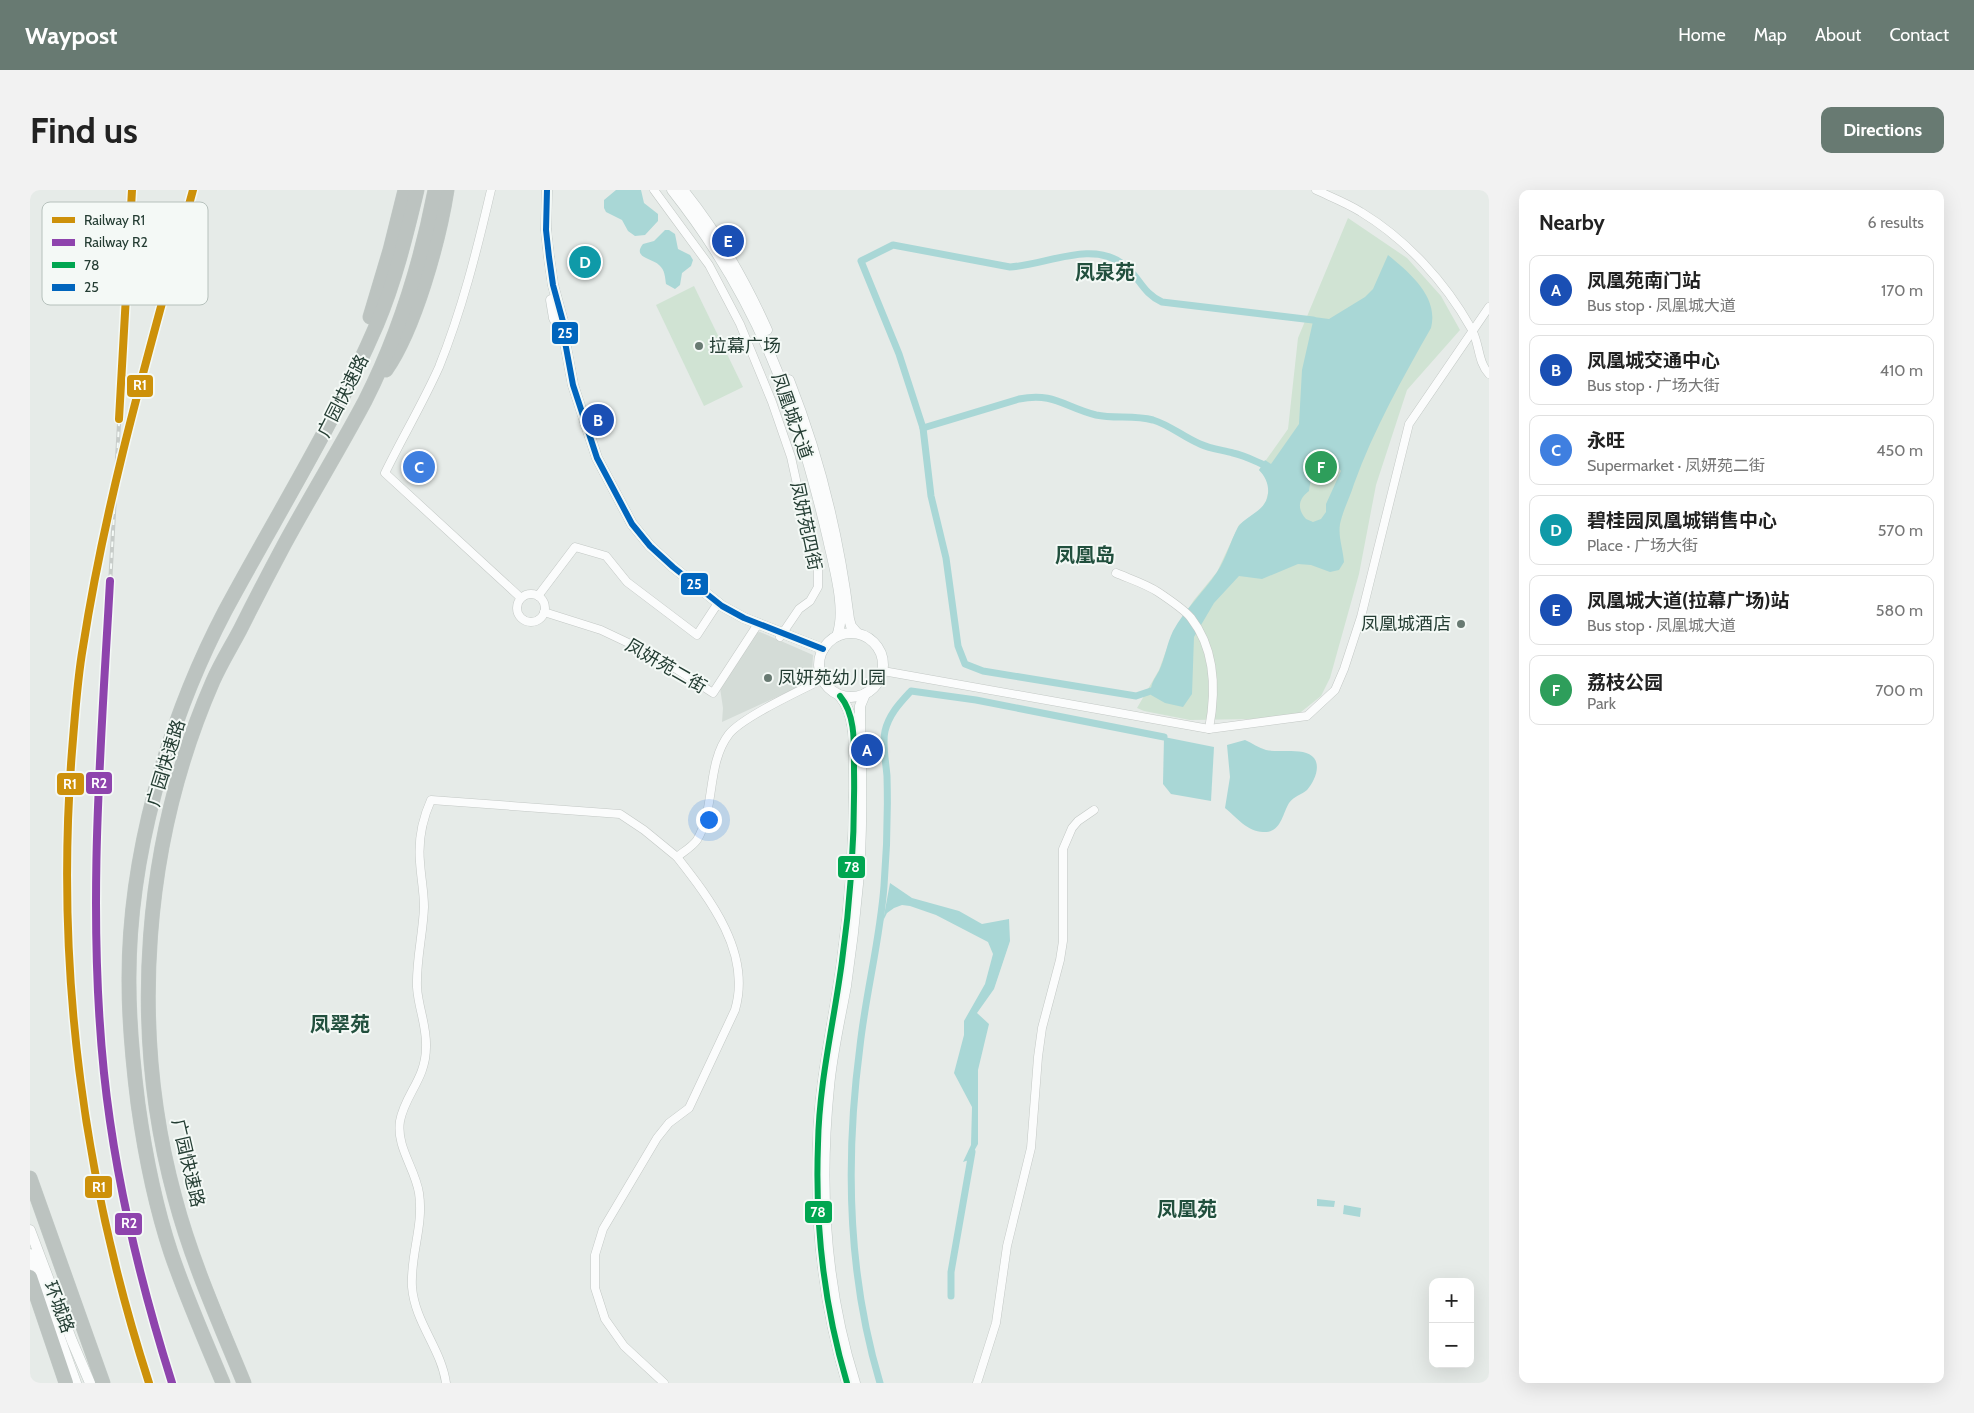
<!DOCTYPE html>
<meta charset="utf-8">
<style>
:root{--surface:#fff;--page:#f2f2f2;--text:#222;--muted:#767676;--line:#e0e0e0;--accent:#687a72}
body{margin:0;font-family:Cabin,"Noto Sans SC",sans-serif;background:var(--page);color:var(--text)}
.controls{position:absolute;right:15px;bottom:15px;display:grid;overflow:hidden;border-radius:10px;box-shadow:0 5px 20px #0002}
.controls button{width:45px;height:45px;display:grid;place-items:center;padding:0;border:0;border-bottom:1px solid var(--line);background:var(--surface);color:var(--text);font:25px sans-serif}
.you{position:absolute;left:678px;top:629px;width:18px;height:18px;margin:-12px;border:4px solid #fff;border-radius:50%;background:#1a73e8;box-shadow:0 0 0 8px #1a73e833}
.badge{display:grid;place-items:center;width:32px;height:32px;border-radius:50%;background:var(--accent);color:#fff;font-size:16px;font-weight:700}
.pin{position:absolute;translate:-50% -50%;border:2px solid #fff;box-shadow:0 1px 5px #0006}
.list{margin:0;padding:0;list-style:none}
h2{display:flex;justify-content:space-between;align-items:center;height:65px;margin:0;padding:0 20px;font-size:21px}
h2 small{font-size:16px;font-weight:400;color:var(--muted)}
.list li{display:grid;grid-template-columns:32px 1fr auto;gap:15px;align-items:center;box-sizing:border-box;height:70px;margin:0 10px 10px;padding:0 10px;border:1px solid var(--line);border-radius:10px}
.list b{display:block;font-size:19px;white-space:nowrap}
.list p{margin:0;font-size:16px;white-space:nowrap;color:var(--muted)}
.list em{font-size:16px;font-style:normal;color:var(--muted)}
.map{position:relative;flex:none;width:1459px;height:1193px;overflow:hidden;border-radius:10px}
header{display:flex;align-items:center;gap:30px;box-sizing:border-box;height:70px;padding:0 25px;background:var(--accent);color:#fff}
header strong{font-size:24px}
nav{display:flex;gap:28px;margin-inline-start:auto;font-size:18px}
.intro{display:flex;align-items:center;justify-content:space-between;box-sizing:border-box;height:120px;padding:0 30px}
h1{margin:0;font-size:35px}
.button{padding:12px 22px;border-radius:10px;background:var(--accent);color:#fff;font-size:18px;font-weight:700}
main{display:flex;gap:30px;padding:0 30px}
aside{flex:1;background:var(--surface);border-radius:10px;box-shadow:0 5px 20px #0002}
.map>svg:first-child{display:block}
</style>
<header>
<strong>Waypost</strong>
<nav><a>Home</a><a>Map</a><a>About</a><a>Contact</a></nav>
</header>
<div class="intro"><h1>Find us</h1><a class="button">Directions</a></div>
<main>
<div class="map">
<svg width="1459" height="1193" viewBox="0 0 1459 1193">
<rect width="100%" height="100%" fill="#e6ebe8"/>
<!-- built -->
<polygon fill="#d4dcd7" points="730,442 783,465 782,483 777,493 692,532 693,518 690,498 725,443"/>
<!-- green -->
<g fill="#d0e3d3">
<polygon points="1318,28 1377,68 1411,106 1430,140 1377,200 1346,295 1329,384 1300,488 1291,506 1266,526 1221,529 1160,530 1114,521 1107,518 1129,480 1143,442 1164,410 1187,382 1209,335 1231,319 1236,311 1238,303 1238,294 1234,285 1229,280 1258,239 1268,148"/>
<polygon points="664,96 713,197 674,216 626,115"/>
</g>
<!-- water -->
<g fill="#a9d7d6" fill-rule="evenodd">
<polygon points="586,0 611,0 614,13 628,24 628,31 615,45 605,46 598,41 592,30 576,22 574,18 574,10"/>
<path d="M 635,40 L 639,40 L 645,44 L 648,59 L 660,65 L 663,70 L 661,76 L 652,83 L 650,95 L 645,99 L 636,94 C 635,87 635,80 629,75 C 622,68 602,68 613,54 L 624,51 Z"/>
<path d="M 1358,65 C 1380,83 1409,107 1401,138 C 1372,189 1344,239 1324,294 C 1320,307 1313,320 1310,334 C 1308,347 1313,359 1314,372 L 1309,380 L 1300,382 L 1281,375 L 1268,374 L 1232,389 L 1209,386 L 1184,413 L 1164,447 L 1162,504 L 1153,517 L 1135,513 L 1121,505 C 1120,494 1124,490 1129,481 C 1135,468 1137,453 1143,441 C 1155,419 1173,403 1187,382 C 1196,369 1200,352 1208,337 C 1215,327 1230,323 1236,311 C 1241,300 1237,288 1229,280 L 1235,270 L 1241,274 L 1269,234 L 1272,180 L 1284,127 L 1299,129 L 1335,107 L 1343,99 ZM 1300,273 L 1307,275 L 1311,281 L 1296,314 L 1296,322 L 1291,329 L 1283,332 L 1276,329 C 1267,319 1268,309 1279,301 C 1282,282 1284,281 1300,273 Z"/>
<polygon points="1134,547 1184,557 1181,611 1141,604 1133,594"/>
<path d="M 1215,550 C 1222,553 1229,558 1236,560 C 1249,563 1276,557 1284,568 C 1291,577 1284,592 1277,600 C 1271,605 1264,606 1259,613 C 1252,625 1251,643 1233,642 C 1218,642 1206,627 1195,618 L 1200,587 L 1197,555 Z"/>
<polygon points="860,693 882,708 929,721 952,734 979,729 980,751 964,799 947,823 959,834 948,880 948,954 939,970 933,972 941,955 942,917 924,883 934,845 934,831 955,794 963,764 958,752 906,725 880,716 872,715 864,718 857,723 853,731"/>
<polygon points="1287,1009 1305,1011 1304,1017 1287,1016"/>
<polygon points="1314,1015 1331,1018 1330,1027 1313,1024"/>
</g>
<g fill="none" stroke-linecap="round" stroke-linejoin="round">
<!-- canal -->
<g stroke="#a9d7d6" stroke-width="7">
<path d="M 893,238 L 989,209 C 1024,202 1034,217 1066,225 C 1084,229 1104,225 1123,230 C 1140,235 1153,247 1170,254 C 1181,259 1192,260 1203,263 C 1213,265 1223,270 1232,274"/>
<path d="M 1121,501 L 1106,506 L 953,481 L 935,474 L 928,456 L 916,368 L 901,306 L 893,238 L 869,164 L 831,71 L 863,55 L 980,77 C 1016,75 1061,50 1093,74 C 1110,87 1112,103 1132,112 L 1283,130"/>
<polyline points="921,1106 921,1082 942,962"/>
<path d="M 850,1193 C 817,1083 815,970 830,856 C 836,802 850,750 854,696 C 857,659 858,623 857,586 C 856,573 852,553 855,541 C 859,524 870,513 881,501 L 946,510 L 1134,547"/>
</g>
<!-- street casing -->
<g stroke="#c3c8c5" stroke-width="9">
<g id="street">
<path d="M 461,0 C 447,60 432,120 409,177 C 393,213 372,248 355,283 L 491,408"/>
<polyline points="624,0 679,75 710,134 742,212 761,267 776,335 788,375 788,397 780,411 769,419 750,447"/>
<path d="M 1286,0 C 1301,7 1317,13 1331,22 C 1377,50 1415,92 1441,138 C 1450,153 1447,171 1459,184"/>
<path d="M 1086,383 C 1100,389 1116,394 1128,402 C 1137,408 1155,420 1161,428 C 1186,460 1186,502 1179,539"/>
<circle cx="501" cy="418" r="14"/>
<polyline points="508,406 545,357 576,366 597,392 667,445 688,413"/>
<polyline points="514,422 571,440 626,466 683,503 726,437"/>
<polyline points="853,481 1179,539 1277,526 1305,500 1314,479 1331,427 1379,234 1459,117"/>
<path d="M 416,1193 C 411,1158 385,1133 382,1097 C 380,1065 394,1036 389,1003 C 385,978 366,957 370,931 C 375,904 396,889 396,857 C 397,836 388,817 387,797 C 386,770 393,744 394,717 C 394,702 391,688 390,672 C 388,650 392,630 401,610 L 590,624 L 614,640 L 647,667 C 653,662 662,657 667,650 C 686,618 676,574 699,544 C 713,527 769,501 791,490"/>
<path d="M 634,1193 L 594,1156 L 575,1129 L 565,1098 L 565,1065 L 573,1039 L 627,948 L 639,933 L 659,918 L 705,820 C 722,763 680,709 647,667"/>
<polyline points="947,1193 966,1133 977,1056 1001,958 1008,867 1012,838 1030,770 1033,751 1033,659 1042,638 1048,631 1064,620"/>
</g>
</g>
<!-- secondary casing -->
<g stroke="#c1c8c5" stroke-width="11">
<g id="secondary">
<polyline points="517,0 516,40 519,67 523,95 535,139 535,152 543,195 567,268 602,334 620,356 643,377 692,416 714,428 793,459"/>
<path d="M 642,0 C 728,109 767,216 798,349 C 804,377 817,420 807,446"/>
<path d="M 653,0 C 687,42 715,91 737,140"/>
<polyline points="521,110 524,128 530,141"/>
<path d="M 759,190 C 789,266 809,348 819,429 L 821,436 L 827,443"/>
<circle cx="821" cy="475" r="32"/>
<path d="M 810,506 C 826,525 824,555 824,579 C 825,643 821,707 812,771 C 804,832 789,892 788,954 C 785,1034 794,1116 817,1193"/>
<polyline points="0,1040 42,1151 60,1193"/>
<polyline points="0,1064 46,1193"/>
<path d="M 825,1193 C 795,1098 789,996 799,897 C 802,863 810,829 816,796 C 821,762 825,728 828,694 C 833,637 831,581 830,524 L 830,516 L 835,504"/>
</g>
</g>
<!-- highway casing -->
<g stroke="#c2cac6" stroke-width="15">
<g id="highway">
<polyline points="340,127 360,60 375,0"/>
<path d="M 356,180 C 385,138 409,51 417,0"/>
<polyline points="0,988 73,1193"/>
<polyline points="0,1087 36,1193"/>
<path d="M 193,1193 C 175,1150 156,1107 141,1063 C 125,1015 115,964 108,914 C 103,874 99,834 99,793 C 98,668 137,532 195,421 C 246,326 304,234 347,134 C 365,91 376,46 387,0"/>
<path d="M 214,1193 C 189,1132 162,1072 145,1008 C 99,839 113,651 183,491 C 191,473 201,457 210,440 C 224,412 239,383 254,355 C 280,307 309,260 335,211 C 368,146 391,72 405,0"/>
</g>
</g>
<!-- street -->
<use href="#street" stroke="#fbfcfc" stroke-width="8"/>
<!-- secondary -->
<use href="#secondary" stroke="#fbfcfc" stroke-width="10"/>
<!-- highway -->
<use href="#highway" stroke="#bcc3c0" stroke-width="14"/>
<!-- rail casing -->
<g stroke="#c7ccc9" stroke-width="4">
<path id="rail" d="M 102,0 L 66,646 C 65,726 65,806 74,885 C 87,990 110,1092 142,1193"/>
</g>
<!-- rail -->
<use href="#rail" stroke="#f4f9f6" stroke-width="2" stroke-dasharray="5.5" stroke-linecap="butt"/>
<!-- bus-1 casing -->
<g stroke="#f4f9f6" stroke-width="10">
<path id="bus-1" d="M 810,506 C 826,525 824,555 824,579 C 825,643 821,707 812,771 C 804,832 789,892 788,954 C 785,1034 794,1116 817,1193"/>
</g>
<!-- bus-2 casing -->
<g stroke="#f4f9f6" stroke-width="10">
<polyline id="bus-2" points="517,0 516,40 519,67 523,95 535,139 535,152 543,195 567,268 602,334 620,356 643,377 692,416 714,428 793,459"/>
</g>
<!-- bus-1 -->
<use href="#bus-1" stroke="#00a651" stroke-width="6"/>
<!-- bus-2 -->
<use href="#bus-2" stroke="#0065bd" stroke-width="6"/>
<!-- rail-1 casing -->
<g stroke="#f4f9f6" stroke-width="11">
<g id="rail-1">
<polyline points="89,229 102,0"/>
<path d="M 119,1193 C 53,989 25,775 42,561 C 45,526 47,491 53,457 C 77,302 122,151 163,0"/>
</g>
</g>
<!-- rail-2 casing -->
<g stroke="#f4f9f6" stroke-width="11">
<path id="rail-2" d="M 80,391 C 71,555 57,719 74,883 C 85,989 110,1092 142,1193"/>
</g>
<!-- rail-1 -->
<use href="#rail-1" stroke="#cd910a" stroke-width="8"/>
<!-- rail-2 -->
<use href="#rail-2" stroke="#8e44ad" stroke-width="8"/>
</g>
<!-- markers -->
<g fill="#687a72" stroke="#f4f9f6" stroke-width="2">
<circle cx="669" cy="156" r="5"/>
<circle cx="1431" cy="434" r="5"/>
<circle cx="738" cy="488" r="5"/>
</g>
<g text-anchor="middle" stroke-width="4" stroke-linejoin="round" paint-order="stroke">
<!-- poi labels -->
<g font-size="18" fill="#243d33" stroke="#f4f9f6" text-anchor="start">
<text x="679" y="162">拉幕广场</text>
<text x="1421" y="440" text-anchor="end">凤凰城酒店</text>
<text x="748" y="494">凤妍苑幼儿园</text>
</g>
<!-- street labels -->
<g font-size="18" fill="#243d33" stroke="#f4f9f6">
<text transform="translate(313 206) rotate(-63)" y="6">广园快速路</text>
<text transform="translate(762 226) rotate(71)" y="6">凤凰城大道</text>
<text transform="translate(776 336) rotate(78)" y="6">凤妍苑四街</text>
<text transform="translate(636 476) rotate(30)" y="6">凤妍苑二街</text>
<text transform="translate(136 573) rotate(-73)" y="6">广园快速路</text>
<text transform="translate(158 973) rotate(77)" y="6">广园快速路</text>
<text transform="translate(29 1117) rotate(69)" y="6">环城路</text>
</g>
<!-- quarter labels -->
<g font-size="20" font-weight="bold" fill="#214f3d" stroke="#f4f9f6">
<text x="1075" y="89">凤泉苑</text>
<text x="1055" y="372">凤凰岛</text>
<text x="310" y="841">凤翠苑</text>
<text x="1157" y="1026">凤凰苑</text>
</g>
</g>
<!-- legend -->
<rect x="12" y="12" width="166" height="103" rx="8" fill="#f4f9f6" stroke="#b6c1bc" stroke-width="1"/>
<rect x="22" y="27" width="23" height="6" fill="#cd910a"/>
<rect x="22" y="49" width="23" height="7" fill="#8e44ad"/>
<rect x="22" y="72" width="23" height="6" fill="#00a651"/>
<rect x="22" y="94" width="23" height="7" fill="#0065bd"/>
<g font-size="14" fill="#243d33">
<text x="54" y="35">Railway R1</text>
<text x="54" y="57">Railway R2</text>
<text x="54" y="80">78</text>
<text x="54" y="102">25</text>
</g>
<g stroke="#f4f9f6" stroke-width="2">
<rect x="521" y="131" width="28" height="24" rx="5" fill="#0065bd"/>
<rect x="96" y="184" width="28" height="24" rx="5" fill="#cd910a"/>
<rect x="650" y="382" width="29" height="24" rx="5" fill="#0065bd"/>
<rect x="55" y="581" width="28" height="24" rx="5" fill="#8e44ad"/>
<rect x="26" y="582" width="29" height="24" rx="5" fill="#cd910a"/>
<rect x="807" y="665" width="29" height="24" rx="5" fill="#00a651"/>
<rect x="54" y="985" width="29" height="24" rx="5" fill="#cd910a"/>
<rect x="774" y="1010" width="29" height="24" rx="5" fill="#00a651"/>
<rect x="84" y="1022" width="29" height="24" rx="5" fill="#8e44ad"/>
</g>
<g font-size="14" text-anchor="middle" font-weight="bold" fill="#fff">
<text x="535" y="148">25</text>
<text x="110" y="200">R1</text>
<text x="664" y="399">25</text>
<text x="69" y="598">R2</text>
<text x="40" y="599">R1</text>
<text x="822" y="682">78</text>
<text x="69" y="1002">R1</text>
<text x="788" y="1027">78</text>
<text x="99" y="1038">R2</text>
</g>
</svg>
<div class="controls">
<button>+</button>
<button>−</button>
</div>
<div class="you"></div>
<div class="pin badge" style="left:837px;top:560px;background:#1a4fb4">A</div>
<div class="pin badge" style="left:568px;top:230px;background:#1a4fb4">B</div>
<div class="pin badge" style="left:389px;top:277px;background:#3f7fe0">C</div>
<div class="pin badge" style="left:555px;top:72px;background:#0f9aa8">D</div>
<div class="pin badge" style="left:698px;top:51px;background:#1a4fb4">E</div>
<div class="pin badge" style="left:1291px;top:277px;background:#2e9e5b">F</div>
</div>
<aside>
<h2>Nearby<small>6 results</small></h2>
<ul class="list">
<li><span class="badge" style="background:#1a4fb4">A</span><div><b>凤凰苑南门站</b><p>Bus stop · 凤凰城大道</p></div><em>170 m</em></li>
<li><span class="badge" style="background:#1a4fb4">B</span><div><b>凤凰城交通中心</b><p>Bus stop · 广场大街</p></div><em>410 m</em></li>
<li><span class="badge" style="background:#3f7fe0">C</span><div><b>永旺</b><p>Supermarket · 凤妍苑二街</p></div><em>450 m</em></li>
<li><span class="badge" style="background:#0f9aa8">D</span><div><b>碧桂园凤凰城销售中心</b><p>Place · 广场大街</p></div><em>570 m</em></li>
<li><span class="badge" style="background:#1a4fb4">E</span><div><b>凤凰城大道(拉幕广场)站</b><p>Bus stop · 凤凰城大道</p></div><em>580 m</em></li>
<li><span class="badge" style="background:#2e9e5b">F</span><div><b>荔枝公园</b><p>Park</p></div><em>700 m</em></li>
</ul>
</aside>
</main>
